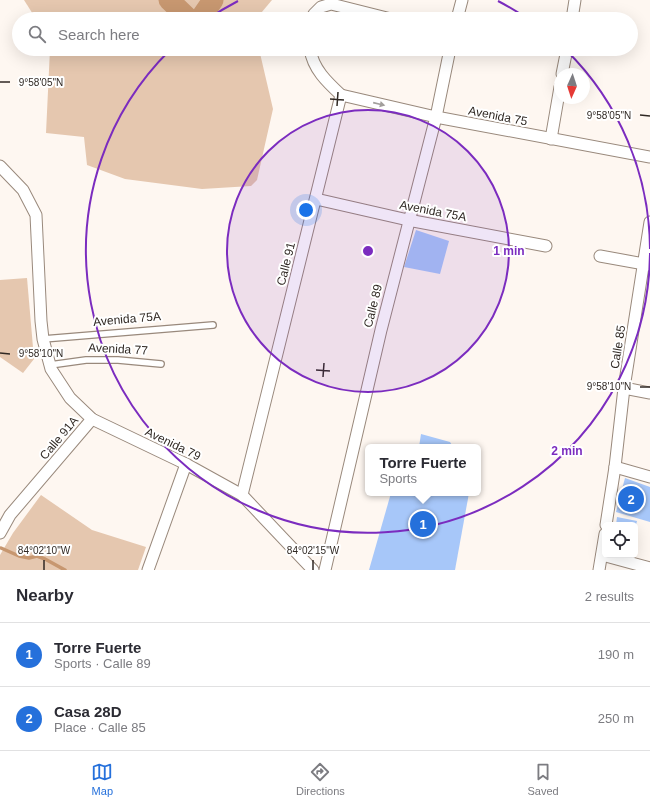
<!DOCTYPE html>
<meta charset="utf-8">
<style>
:root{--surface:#fff;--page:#f7f7f7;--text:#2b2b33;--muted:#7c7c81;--line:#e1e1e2;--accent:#2570db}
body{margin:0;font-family:Helvetica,sans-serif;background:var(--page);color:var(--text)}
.controls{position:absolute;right:12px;bottom:12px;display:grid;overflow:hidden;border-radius:6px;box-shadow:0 4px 16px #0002}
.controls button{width:36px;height:36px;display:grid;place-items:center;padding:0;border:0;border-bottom:1px solid var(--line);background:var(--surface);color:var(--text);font:20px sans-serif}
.compass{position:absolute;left:554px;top:68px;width:36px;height:36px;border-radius:50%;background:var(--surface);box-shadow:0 4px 16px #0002;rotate:183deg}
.you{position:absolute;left:306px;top:210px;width:14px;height:14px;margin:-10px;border:3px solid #fff;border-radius:50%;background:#1a73e8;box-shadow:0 0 0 6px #1a73e833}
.badge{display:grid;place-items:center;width:26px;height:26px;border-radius:50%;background:var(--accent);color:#fff;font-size:13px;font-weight:700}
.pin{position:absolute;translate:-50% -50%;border:2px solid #fff;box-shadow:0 1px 4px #0006}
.popup{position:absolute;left:365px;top:444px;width:116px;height:52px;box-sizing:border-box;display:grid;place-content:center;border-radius:6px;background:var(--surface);filter:drop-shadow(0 1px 3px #0005);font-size:13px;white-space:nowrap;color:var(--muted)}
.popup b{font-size:15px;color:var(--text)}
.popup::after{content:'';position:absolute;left:50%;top:100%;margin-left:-8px;border:8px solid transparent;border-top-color:var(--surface)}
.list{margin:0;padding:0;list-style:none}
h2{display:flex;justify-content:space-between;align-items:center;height:52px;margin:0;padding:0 16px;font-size:17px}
h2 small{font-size:13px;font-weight:400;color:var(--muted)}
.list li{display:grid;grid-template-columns:26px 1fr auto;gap:12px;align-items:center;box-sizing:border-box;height:64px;padding:0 16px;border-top:1px solid var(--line)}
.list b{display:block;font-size:15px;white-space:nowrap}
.list p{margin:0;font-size:13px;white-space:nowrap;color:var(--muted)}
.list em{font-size:13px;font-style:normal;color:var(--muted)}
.icon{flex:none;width:22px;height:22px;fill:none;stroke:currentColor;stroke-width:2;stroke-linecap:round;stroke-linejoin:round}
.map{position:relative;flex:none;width:650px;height:570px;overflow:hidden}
.search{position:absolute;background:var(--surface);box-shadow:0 4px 16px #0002;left:12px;right:12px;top:12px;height:44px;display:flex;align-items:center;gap:10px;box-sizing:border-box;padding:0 14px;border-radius:22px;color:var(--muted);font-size:15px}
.sheet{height:180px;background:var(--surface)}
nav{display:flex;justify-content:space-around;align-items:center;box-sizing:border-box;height:56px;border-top:1px solid var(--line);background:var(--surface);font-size:11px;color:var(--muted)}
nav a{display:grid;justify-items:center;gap:2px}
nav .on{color:var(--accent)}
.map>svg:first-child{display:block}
</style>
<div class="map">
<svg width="650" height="570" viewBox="0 0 650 570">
<rect width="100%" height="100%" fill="#fef7f1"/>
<!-- green -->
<g fill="#e5c7af">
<polygon points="24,0 272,0 256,19 36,19"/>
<polygon points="50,49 259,49 273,109 257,180 251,186 202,189 125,179 87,165 84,137 46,133"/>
<polygon points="27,278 34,359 23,373 0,357 0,280"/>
<polygon points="41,495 92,530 146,547 138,570 0,570 0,555 13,533"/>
</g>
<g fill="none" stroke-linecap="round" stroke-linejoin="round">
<!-- stream -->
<polyline stroke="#c79770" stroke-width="3.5" points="1,548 19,556 29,558 37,556 45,559 65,570"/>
<!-- river -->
<g stroke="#c79770" stroke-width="21">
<polyline points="169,0 189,19"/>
<polyline points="200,19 213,0"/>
</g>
</g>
<!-- building -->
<g fill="#a7c7f9">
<polygon points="416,230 449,241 440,274 404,267"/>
<polygon points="421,434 450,442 453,447 419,447"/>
<polygon points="625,478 650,487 650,522 616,512"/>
<polygon points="391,493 469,493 455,570 369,570"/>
<polygon points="617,517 637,521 636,525 616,525"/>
</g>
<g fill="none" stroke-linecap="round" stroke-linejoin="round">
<!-- service casing -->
<g stroke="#99897c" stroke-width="8">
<g id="service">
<polyline points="43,339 213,325"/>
<polyline points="50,365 86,360 118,360 161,364"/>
</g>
</g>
<!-- minor casing -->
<g stroke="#99897c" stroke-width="13">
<g id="minor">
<polyline points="311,19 314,14 321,7 331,4 391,19"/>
<polyline points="457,19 462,0"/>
<polyline points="572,19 575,0"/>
<polyline points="562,74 567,49"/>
<polyline points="341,95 436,117 650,157"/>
<polyline points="551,139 560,87"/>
<polyline points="0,166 23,190 36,215 41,321 43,339 51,369 70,398 92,419 186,464 242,495 313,570"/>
<polyline points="316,199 408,220 546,246"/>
<polyline points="600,256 650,265"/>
<polyline points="624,388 650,393"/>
<polyline points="615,467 650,477"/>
<path d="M 242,495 L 341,95 C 327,82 313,69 310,49"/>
<polyline points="606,525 615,467 624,388 650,222"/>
<polyline points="0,533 10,515 92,419"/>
<polyline points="602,555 650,568"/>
<polyline points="148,570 186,464"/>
<polyline points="325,570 381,330 436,117 450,49"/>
<polyline points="599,570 605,534"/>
</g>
</g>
<!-- service -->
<use href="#service" stroke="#fff" stroke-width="5.5"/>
<!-- minor -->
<use href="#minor" stroke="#fff" stroke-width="11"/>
</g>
<!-- one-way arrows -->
<defs><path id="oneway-solid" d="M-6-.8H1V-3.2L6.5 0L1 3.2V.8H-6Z"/></defs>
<use fill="#a29f9c" href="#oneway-solid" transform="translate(379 104) rotate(13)"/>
<!-- ticks -->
<path fill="none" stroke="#302924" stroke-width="1.5" d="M 0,82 L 10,82M 330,99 L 344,100M 337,106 L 338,92M 640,115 L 650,116M 0,353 L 10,354M 316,370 L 330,371M 323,377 L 324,363M 640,387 L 650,387M 44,570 L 44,560M 313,570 L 313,560"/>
<!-- distance rings -->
<circle cx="368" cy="251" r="141" fill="#7b2cbf" fill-opacity=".12"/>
<g fill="none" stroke="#7b2cbf" stroke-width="2">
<circle cx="368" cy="251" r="141"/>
<path d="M650 253A282 282 0 1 1 170 50M208 19A282 282 0 0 1 238 1M498 1A282 282 0 0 1 528 19M566 50A282 282 0 0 1 650 249"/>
</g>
<g text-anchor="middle" stroke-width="4" stroke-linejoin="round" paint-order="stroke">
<!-- street labels -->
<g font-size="12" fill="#302924" stroke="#fff">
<text transform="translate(498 116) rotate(11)" y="4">Avenida 75</text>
<text transform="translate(433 211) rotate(11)" y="4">Avenida 75A</text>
<text transform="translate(286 264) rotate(-76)" y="4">Calle 91</text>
<text transform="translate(373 306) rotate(-76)" y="4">Calle 89</text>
<text transform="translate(127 319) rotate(-5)" y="4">Avenida 75A</text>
<text transform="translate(618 347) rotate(-81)" y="4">Calle 85</text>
<text transform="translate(118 349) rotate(3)" y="4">Avenida 77</text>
<text transform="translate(59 438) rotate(-50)" y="4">Calle 91A</text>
<text transform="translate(173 444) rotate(26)" y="4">Avenida 79</text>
</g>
</g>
<g font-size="10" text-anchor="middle" fill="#302924" stroke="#fff" stroke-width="4" stroke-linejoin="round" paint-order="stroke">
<text x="41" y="86">9°58'05"N</text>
<text x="609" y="119">9°58'05"N</text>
<text x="41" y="357">9°58'10"N</text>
<text x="609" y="390">9°58'10"N</text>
<text x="44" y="554">84°02'10"W</text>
<text x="313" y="554">84°02'15"W</text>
</g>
<circle cx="368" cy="251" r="6" fill="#7b2cbf" stroke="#fff" stroke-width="2"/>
<g font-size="12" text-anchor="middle" font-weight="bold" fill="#7b2cbf" stroke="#fff" stroke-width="4" stroke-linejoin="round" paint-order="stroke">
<text x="509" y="255">1 min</text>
<text x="567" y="455">2 min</text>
</g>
</svg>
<div class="controls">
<button><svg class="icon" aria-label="locate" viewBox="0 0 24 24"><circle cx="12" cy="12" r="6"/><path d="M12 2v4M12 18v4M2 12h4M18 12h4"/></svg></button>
</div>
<svg class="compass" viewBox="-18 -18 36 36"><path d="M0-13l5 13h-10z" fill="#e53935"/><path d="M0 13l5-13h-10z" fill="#7c7c81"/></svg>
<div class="you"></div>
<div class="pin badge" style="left:423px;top:524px">1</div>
<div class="popup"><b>Torre Fuerte</b>Sports</div>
<div class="pin badge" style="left:631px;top:499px">2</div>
<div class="search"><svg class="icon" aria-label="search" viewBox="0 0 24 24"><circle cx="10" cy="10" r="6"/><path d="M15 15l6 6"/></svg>Search here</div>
</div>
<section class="sheet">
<h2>Nearby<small>2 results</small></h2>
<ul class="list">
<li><span class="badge">1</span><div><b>Torre Fuerte</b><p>Sports · Calle 89</p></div><em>190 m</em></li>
<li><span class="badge">2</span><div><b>Casa 28D</b><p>Place · Calle 85</p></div><em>250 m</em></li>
</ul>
</section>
<nav>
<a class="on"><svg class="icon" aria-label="map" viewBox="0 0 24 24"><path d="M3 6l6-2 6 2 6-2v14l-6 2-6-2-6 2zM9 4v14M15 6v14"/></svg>Map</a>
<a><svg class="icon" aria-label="directions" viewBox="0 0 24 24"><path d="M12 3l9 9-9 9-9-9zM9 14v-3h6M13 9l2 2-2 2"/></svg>Directions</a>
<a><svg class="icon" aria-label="saved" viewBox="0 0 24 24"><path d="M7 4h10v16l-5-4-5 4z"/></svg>Saved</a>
</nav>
